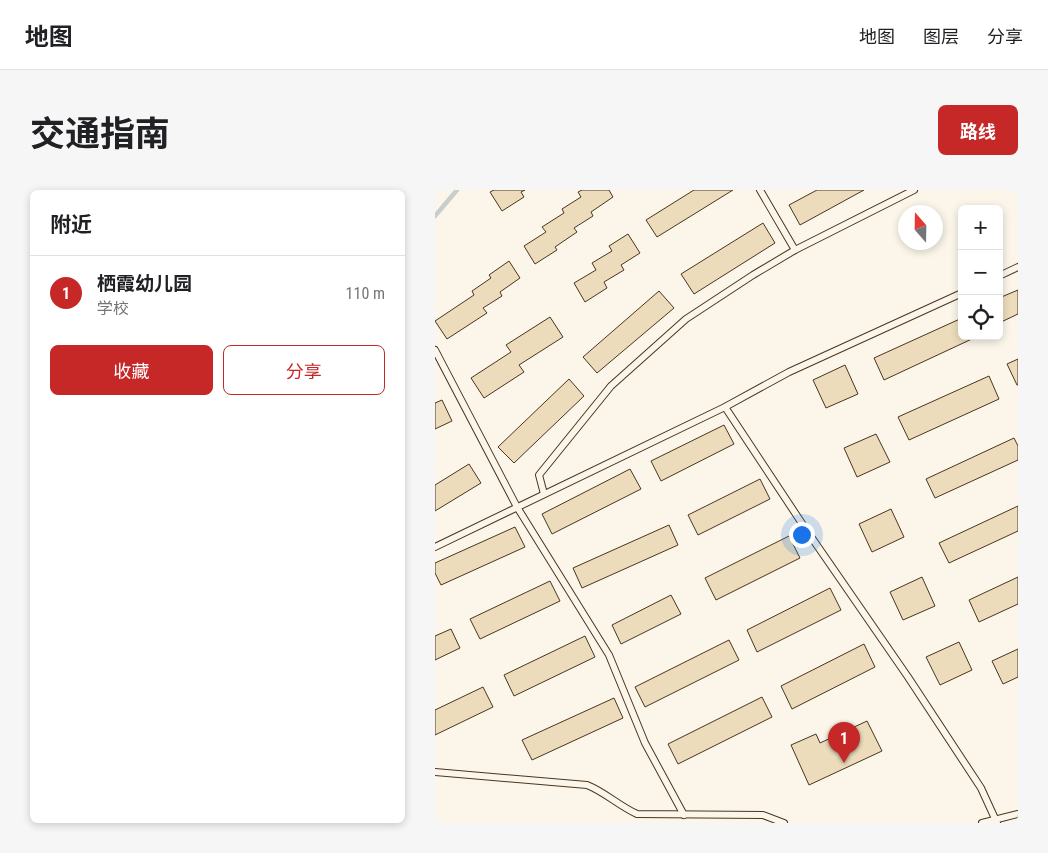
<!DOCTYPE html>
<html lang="zh">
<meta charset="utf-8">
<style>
:root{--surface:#fff;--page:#f6f6f6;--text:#202124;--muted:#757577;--line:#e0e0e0;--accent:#c62828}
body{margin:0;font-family:"Roboto Condensed","Noto Sans SC",sans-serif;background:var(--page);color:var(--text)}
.controls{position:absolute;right:15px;top:15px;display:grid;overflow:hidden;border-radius:8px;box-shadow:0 2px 8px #0003}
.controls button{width:45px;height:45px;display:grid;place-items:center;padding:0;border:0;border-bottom:1px solid var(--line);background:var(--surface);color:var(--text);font:25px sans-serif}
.compass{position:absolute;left:463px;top:15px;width:45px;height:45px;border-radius:50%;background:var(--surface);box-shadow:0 2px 8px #0003;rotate:340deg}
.you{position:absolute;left:366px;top:344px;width:18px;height:18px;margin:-12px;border:4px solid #fff;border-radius:50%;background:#1a73e8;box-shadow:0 0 0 8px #1a73e833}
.badge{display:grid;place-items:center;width:32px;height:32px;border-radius:50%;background:var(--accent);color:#fff;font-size:16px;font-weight:700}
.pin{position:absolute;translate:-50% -41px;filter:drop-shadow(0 1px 2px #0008)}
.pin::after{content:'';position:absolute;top:26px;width:18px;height:15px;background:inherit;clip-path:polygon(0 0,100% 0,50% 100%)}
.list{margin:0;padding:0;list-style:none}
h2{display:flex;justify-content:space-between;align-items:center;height:65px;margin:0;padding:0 20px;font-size:21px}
h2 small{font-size:16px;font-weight:400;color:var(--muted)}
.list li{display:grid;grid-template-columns:32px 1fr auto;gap:15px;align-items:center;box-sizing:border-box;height:75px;padding:0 20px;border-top:1px solid var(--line)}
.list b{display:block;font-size:19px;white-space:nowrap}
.list p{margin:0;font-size:16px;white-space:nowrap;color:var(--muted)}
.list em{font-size:16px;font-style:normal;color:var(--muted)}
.actions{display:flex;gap:10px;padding:15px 20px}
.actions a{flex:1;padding:11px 0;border:1px solid var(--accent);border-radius:8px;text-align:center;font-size:18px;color:var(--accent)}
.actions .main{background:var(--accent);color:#fff}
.icon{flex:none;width:28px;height:28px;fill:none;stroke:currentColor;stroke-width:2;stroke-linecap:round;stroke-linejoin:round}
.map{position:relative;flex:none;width:583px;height:633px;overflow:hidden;border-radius:8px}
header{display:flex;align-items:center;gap:30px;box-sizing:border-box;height:70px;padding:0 25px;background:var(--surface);border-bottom:1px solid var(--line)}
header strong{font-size:24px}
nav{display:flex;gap:28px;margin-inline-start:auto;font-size:18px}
.intro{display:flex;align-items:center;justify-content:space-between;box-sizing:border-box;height:120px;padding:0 30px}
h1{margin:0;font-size:35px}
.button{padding:12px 22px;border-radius:8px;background:var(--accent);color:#fff;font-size:18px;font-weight:700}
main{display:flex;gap:30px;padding:0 30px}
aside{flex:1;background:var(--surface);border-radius:8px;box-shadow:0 2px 8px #0003}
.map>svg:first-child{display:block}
</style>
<header>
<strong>地图</strong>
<nav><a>地图</a><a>图层</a><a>分享</a></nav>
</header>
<div class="intro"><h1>交通指南</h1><a class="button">路线</a></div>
<main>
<aside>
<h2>附近<small></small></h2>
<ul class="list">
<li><span class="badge">1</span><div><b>栖霞幼儿园</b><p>学校</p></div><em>110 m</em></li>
</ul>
<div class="actions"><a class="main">收藏</a><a>分享</a></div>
</aside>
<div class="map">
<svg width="583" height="633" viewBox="0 0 583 633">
<rect width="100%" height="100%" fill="#fbf6e9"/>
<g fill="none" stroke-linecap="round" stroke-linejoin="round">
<!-- stream -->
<polyline stroke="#c9cecd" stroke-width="4.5" points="0,26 22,0"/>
</g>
<!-- building -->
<g fill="#ecdcbc" stroke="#4a3520">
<polygon points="59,0 90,0 86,2 89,7 67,21 55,2"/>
<polygon points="147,0 174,0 178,7 156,22 158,26 139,38 142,42 120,57 122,60 100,74 89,56 111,42 107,37 129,23 127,19 146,7 143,2"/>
<polygon points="259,0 298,0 222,47 211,30"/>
<polygon points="382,0 429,0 365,35 354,15"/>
<polygon points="328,33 340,53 259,104 246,84"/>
<polygon points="193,44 205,63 186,75 189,80 169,92 172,98 150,112 139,93 161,80 157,73 177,61 174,56"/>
<polygon points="74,71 85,88 65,102 67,106 48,118 52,123 12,149 0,131 39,105 37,101 56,88 54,85"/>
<polygon points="583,100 583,124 564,133 564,108"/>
<polygon points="224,101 239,118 162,183 148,167"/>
<polygon points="115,127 128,147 84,175 89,182 49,208 36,188 76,162 71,155"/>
<polygon points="527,128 527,146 538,146 539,148 449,190 439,168"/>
<polygon points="583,169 583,195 582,195 572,174"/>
<polygon points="410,175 423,204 391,218 378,190"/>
<polygon points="554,186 564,209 474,250 463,227"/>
<polygon points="134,189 149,206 79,273 63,257"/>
<polygon points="7,210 17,231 0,239 0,213"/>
<polygon points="289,235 299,254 226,291 216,271"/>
<polygon points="441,244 455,272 422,287 409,258"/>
<polygon points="579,248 583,256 583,270 500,308 491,289"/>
<polygon points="34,274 46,293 0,321 0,295"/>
<polygon points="195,279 206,299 117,344 107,324"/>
<polygon points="325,289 335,309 263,345 253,325"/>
<polygon points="583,316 583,341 514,373 504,353"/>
<polygon points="456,319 469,347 437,362 424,334"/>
<polygon points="234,335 243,355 147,398 138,378"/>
<polygon points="80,337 90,357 6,395 0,383 0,373"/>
<polygon points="354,346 365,368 281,410 270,388"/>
<polygon points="487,387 500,416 468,430 455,402"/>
<polygon points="583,387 583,414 544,432 534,410"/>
<polygon points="115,391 125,411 45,449 35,429"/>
<polygon points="395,398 406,420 322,462 312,440"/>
<polygon points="236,405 246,424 186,454 177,435"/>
<polygon points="16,439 25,458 0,470 0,446"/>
<polygon points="150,446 160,467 79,506 69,485"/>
<polygon points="294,450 304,470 210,517 200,497"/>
<polygon points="524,452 537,480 505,495 491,467"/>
<polygon points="429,454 440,477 357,519 346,496"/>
<polygon points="583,459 583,487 568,494 557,471"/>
<polygon points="48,497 58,517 0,545 0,520"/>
<polygon points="327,507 337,527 243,574 233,554"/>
<polygon points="179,508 188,528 97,570 87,550"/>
<polygon points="432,531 447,561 374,595 356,555 381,544 385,553"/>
</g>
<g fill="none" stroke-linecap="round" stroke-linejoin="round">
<!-- service casing -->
<g stroke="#4a3520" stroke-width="8">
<g id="service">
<polyline points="325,0 360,60"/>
<polyline points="564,86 583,77"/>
<polyline points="0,160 82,317 174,465 210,553 249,625"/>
<polyline points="290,217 370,338 473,487 546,598 562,633"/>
<polyline points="109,304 104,285 176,196 251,129 318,85 360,60 479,0"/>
<polyline points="0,357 290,217 354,182 527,103"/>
<path d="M 0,582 L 152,595 C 170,602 184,616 202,624 L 328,625 L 349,633"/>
<polyline points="547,633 583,624"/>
</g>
</g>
<!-- service -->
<use href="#service" stroke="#fbf6e9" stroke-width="6"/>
</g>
</svg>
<div class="controls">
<button>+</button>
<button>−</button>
<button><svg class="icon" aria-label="locate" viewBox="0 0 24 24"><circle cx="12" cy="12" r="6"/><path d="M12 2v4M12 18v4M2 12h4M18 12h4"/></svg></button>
</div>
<svg class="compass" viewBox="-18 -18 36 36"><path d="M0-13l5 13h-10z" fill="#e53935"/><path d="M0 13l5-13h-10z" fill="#757577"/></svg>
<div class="you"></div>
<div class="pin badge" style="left:409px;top:573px">1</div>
</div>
</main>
